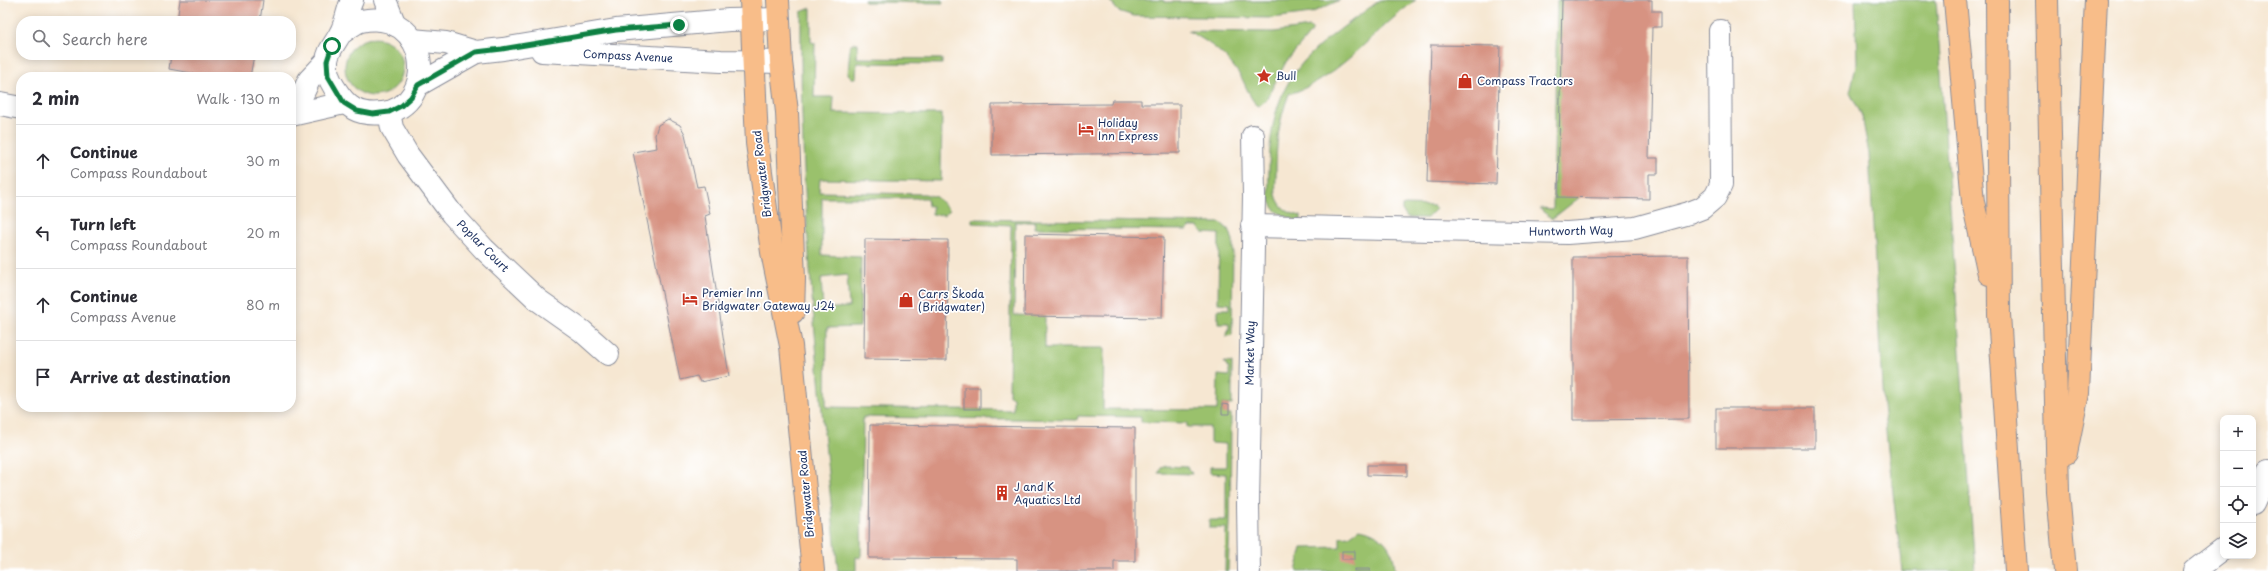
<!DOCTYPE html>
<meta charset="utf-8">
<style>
:root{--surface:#fff;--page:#f2f2f3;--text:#2b2b33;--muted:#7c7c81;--line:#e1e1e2}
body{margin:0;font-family:"Playpen Sans",sans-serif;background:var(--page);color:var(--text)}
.controls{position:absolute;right:12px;bottom:12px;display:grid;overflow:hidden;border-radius:8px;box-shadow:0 2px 10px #0003}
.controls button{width:36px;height:36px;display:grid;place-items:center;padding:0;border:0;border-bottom:1px solid var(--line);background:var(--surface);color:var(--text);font:20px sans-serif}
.stop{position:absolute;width:12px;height:12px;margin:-9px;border:3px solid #0b8043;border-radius:50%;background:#fff}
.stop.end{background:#0b8043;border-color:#fff;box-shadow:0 1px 4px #0008}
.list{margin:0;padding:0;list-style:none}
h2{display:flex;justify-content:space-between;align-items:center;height:52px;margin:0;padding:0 16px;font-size:17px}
h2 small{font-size:13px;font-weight:400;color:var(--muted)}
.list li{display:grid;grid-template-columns:26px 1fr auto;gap:12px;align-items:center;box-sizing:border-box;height:72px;padding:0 16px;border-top:1px solid var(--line)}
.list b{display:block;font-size:15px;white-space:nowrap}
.list p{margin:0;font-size:13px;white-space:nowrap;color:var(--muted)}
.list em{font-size:13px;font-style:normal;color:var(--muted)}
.icon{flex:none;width:22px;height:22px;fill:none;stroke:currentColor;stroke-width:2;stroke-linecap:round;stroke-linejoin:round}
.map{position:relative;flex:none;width:2268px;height:571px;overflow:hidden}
.search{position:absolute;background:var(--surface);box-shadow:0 2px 10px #0003;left:16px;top:16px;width:280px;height:44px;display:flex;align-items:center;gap:10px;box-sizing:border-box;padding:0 14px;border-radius:16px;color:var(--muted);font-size:15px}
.panel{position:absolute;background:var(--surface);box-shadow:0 2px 10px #0003;left:16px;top:72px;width:280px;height:340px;border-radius:16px}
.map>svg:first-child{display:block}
</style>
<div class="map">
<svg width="2268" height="571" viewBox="0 0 2268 571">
<rect width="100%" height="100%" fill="#fff"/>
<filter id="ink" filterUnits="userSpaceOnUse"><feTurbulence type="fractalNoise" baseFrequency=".025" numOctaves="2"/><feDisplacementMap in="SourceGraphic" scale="8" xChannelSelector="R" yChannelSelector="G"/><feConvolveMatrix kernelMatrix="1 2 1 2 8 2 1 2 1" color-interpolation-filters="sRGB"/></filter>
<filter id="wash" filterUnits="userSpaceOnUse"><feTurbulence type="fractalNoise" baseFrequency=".012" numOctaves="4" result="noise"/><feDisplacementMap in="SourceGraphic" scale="16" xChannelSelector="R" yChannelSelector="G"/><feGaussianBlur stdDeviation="0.9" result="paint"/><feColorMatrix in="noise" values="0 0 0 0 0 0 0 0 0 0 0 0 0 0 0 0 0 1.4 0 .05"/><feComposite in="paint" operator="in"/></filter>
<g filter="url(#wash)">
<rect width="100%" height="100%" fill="#f6e7d2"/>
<!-- green -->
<g fill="#9ac16c" stroke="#5a7865" fill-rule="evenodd">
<polygon points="864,0 943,0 943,3 865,2"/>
<polygon points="1109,0 1163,0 1165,2 1340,0 1311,13 1272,18 1134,16 1118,11"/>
<path d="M 1380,0 L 1416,0 C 1375,29 1338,80 1289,94 C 1278,123 1276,144 1276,175 C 1276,184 1274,194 1279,202 C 1284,211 1292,214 1301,216 L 1301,222 C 1267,211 1268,205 1269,171 C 1270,73 1308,53 1380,0 Z"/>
<polygon points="1557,0 1562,0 1580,197 1552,219 1541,210 1541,208 1553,209"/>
<polygon points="1855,0 1936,0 1975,571 1902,571 1883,406 1869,154 1862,116 1850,92 1857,62"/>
<path d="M 811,8 L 811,42 L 815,43 L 814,97 L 834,97 L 833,113 L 942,114 L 941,181 L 820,179 L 819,192 L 925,194 L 936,197 L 950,210 L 944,215 L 932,214 L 932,206 L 928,206 L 927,198 L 822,198 L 822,255 L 861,257 L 860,327 L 827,328 L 826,407 L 1013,410 L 1013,397 L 1009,396 L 1011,225 L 972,223 L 972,219 L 1221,223 L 1230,231 L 1233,241 L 1232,335 L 1225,337 L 1229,330 L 1229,323 L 1218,323 L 1218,309 L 1229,309 L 1230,304 L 1218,303 L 1219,234 L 1203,233 L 1198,227 L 1191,227 L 1187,230 L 1034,228 L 1035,222 L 1015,222 L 1014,315 L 1045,316 L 1045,348 L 1104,348 L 1103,409 L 1217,410 L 1218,375 L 1229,376 L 1229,369 L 1224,362 L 1232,363 L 1232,405 L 1222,404 L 1222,413 L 1231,414 L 1230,524 L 1228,571 L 1225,571 L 1226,528 L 1209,528 L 1209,520 L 1226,520 L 1226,474 L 1210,473 L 1210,467 L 1226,467 L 1226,444 L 1210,443 L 1210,427 L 1187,427 L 1187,423 L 1141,422 L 1141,417 L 1078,416 L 1077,420 L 863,417 L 861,558 L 856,557 L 856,571 L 838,571 C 819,385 799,199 801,12 ZM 847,275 L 849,307 L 823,309 L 821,278 Z"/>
<path d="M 1310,27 L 1313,30 L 1286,62 L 1266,100 L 1259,106 C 1251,103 1246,85 1241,77 C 1228,56 1210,42 1188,31 L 1274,32 Z"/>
<circle cx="374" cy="67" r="29"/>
<polygon points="853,43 858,43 857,58 942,59 942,64 857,63 856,78 852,78 848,74 850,46"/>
<polygon points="1405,205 1434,206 1436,209 1427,218 1407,218 1402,210 1402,206"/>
<polygon points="1165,466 1188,467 1192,474 1158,473 1160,468"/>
<path d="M 1359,529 C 1381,532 1395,548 1395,571 L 1355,569 L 1354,571 L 1296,571 L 1302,548 L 1340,547 L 1340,537 L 1349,536 Z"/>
</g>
<g id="blocks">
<!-- building -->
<g fill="#d79382">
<polygon points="180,0 263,0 260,21 177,21"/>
<polygon points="1562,0 1652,0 1652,11 1661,11 1661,27 1652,27 1649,158 1658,158 1658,174 1649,174 1649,199 1558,197"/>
<polygon points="1431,45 1500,46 1496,184 1427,182"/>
<polygon points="171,55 254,55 250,77 213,77 169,69"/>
<polygon points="1112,100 1141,100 1141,104 1180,104 1180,153 992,155 992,105 1111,104"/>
<polygon points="668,119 680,125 685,134 697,187 704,186 710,214 705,216 729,376 700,382 697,376 680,380 633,152 657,148 655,135 658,125"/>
<polygon points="1025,234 1164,237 1162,318 1024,316"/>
<polygon points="865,239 948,240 947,360 864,359"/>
<polygon points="1688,256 1689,419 1573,420 1573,257"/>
<rect x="964" y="387" width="16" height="22"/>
<polygon points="1222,404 1229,405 1229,414 1222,414"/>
<rect x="1716" y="408" width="99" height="40"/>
<polygon points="870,425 1135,428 1135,561 1114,561 1114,571 1017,571 1017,559 869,558"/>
<polygon points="1367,465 1407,465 1407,476 1367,475"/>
<rect x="1342" y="551" width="13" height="8"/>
<rect x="1354" y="569" width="16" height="2"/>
</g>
</g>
</g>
<g filter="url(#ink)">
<use href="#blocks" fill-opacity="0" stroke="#888b98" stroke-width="1"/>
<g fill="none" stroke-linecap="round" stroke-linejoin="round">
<!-- minor casing -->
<g stroke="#888b98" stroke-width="24">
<g id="minor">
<polyline points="385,0 395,25"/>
<path d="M 340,34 C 346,30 354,23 361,21 C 430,7 440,105 383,113 C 358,116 347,108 334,87 C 329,79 326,72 327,61 C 328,50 335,44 340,34 C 346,24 347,11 352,0"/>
<polyline points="412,40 446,43 476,52 503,49 616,30 729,20 778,19"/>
<polyline points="542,51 721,61 781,62"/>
<polyline points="418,85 476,52"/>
<polyline points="0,104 21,108"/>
<polyline points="389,112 392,128 408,155 452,214 484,249 538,300 582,331 608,354"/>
<polyline points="294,113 309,80 327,61"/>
<polyline points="291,115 344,103"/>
<polyline points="1252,226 1567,233 1635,228 1689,213 1702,208 1715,197 1721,185 1720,31"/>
<polyline points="2253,504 2268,471"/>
<polyline points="1249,571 1248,504 1254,196 1253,136"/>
<polyline points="2194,571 2223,549"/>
</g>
</g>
<!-- major casing -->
<g stroke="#888b98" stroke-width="24">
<g id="major">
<polyline points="751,0 757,143 772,252 791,346 813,571"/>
<polyline points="778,0 781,62 787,112 794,279 793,312"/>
</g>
</g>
<!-- highway casing -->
<g stroke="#888b98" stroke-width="24">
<g id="highway">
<polyline points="1955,0 1973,202 1989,274"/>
<polyline points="1997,0 1999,314 2016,571"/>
<polyline points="2047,0 2058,492 2065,571"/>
<polyline points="2066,453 2078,393 2096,0"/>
</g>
</g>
<!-- minor -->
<use href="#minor" stroke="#fff" stroke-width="22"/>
<!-- major -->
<use href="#major" stroke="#f8bd89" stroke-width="22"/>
<!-- highway -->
<use href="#highway" stroke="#f8bd89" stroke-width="22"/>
</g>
</g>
<g fill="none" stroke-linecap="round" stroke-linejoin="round" filter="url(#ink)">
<!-- route -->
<polyline stroke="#0b8043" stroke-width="5" points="332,46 327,61 328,76 344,103 357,111 373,114 389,112 401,106 411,97 418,85 476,52 502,49 616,30 679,25"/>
</g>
<!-- icons -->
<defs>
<g id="sight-bare" transform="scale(1.2)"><path d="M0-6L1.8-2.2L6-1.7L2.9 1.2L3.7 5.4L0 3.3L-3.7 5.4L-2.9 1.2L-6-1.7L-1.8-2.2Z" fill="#c8321e" stroke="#fff" stroke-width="2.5" paint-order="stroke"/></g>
<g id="shop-bare" transform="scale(1.2)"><path d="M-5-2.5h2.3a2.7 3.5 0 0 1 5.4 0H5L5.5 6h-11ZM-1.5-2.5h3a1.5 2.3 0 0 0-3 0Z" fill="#c8321e" stroke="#fff" stroke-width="2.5" paint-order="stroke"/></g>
<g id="hotel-bare" transform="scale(1.2)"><path d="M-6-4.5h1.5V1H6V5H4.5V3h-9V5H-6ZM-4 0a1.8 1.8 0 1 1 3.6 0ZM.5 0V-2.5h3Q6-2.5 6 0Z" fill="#c8321e" stroke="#fff" stroke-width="2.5" paint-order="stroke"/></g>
<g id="building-bare" transform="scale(1.2)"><path d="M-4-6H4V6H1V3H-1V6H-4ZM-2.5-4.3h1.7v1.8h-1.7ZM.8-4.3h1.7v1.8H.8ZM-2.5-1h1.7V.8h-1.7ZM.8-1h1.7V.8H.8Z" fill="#c8321e" stroke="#fff" stroke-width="2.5" paint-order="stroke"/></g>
</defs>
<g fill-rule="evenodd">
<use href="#sight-bare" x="1264" y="76"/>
<use href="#shop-bare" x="1465" y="81"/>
<use href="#hotel-bare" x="1086" y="129"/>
<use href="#hotel-bare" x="690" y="299"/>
<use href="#shop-bare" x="906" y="300"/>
<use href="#building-bare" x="1002" y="493"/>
</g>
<g text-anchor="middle" stroke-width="3.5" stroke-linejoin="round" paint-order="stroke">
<!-- street labels -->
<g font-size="11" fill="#1b2f5e" stroke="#fff">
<text transform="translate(628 56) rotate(3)" y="4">Compass Avenue</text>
<text transform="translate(762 174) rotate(-97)" y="4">Bridgwater Road</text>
<text transform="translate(1571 231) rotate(-1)" y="4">Huntworth Way</text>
<text transform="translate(483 246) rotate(45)" y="4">Poplar Court</text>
<text transform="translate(1250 353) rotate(-89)" y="4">Market Way</text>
<text transform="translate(806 494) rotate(-95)" y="4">Bridgwater Road</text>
</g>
<!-- poi labels -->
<g font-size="11" fill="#1b2f5e" stroke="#fff" text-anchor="start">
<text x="1276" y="80">Bull</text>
<text x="1477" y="85">Compass Tractors</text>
<text x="1098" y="127">Holiday<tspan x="1098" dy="13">Inn Express</tspan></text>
<text x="702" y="297">Premier Inn<tspan x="702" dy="13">Bridgwater Gateway J24</tspan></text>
<text x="918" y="298">Carrs Škoda<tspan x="918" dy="13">(Bridgwater)</tspan></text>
<text x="1014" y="491">J and K<tspan x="1014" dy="13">Aquatics Ltd</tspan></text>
</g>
</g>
</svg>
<div class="controls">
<button>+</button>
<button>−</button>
<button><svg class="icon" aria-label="locate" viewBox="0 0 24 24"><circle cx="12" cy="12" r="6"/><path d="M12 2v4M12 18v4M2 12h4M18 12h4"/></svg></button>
<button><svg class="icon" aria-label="layers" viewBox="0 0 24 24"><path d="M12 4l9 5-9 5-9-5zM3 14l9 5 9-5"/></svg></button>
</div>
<div class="stop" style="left:332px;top:46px"></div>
<div class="stop end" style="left:679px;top:25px"></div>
<div class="search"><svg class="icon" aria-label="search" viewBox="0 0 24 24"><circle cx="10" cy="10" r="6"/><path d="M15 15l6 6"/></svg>Search here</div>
<section class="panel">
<h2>2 min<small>Walk · 130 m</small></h2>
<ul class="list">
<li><svg class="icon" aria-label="ahead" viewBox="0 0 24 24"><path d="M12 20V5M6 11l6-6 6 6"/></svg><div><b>Continue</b><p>Compass Roundabout</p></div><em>30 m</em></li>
<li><svg class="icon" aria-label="left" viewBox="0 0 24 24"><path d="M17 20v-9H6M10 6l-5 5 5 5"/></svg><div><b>Turn left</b><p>Compass Roundabout</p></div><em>20 m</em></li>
<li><svg class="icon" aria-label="ahead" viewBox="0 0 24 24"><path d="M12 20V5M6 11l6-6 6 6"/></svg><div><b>Continue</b><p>Compass Avenue</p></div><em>80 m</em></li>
<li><svg class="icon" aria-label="arrive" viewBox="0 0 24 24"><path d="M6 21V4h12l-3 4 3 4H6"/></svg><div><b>Arrive at destination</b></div></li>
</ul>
</section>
</div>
